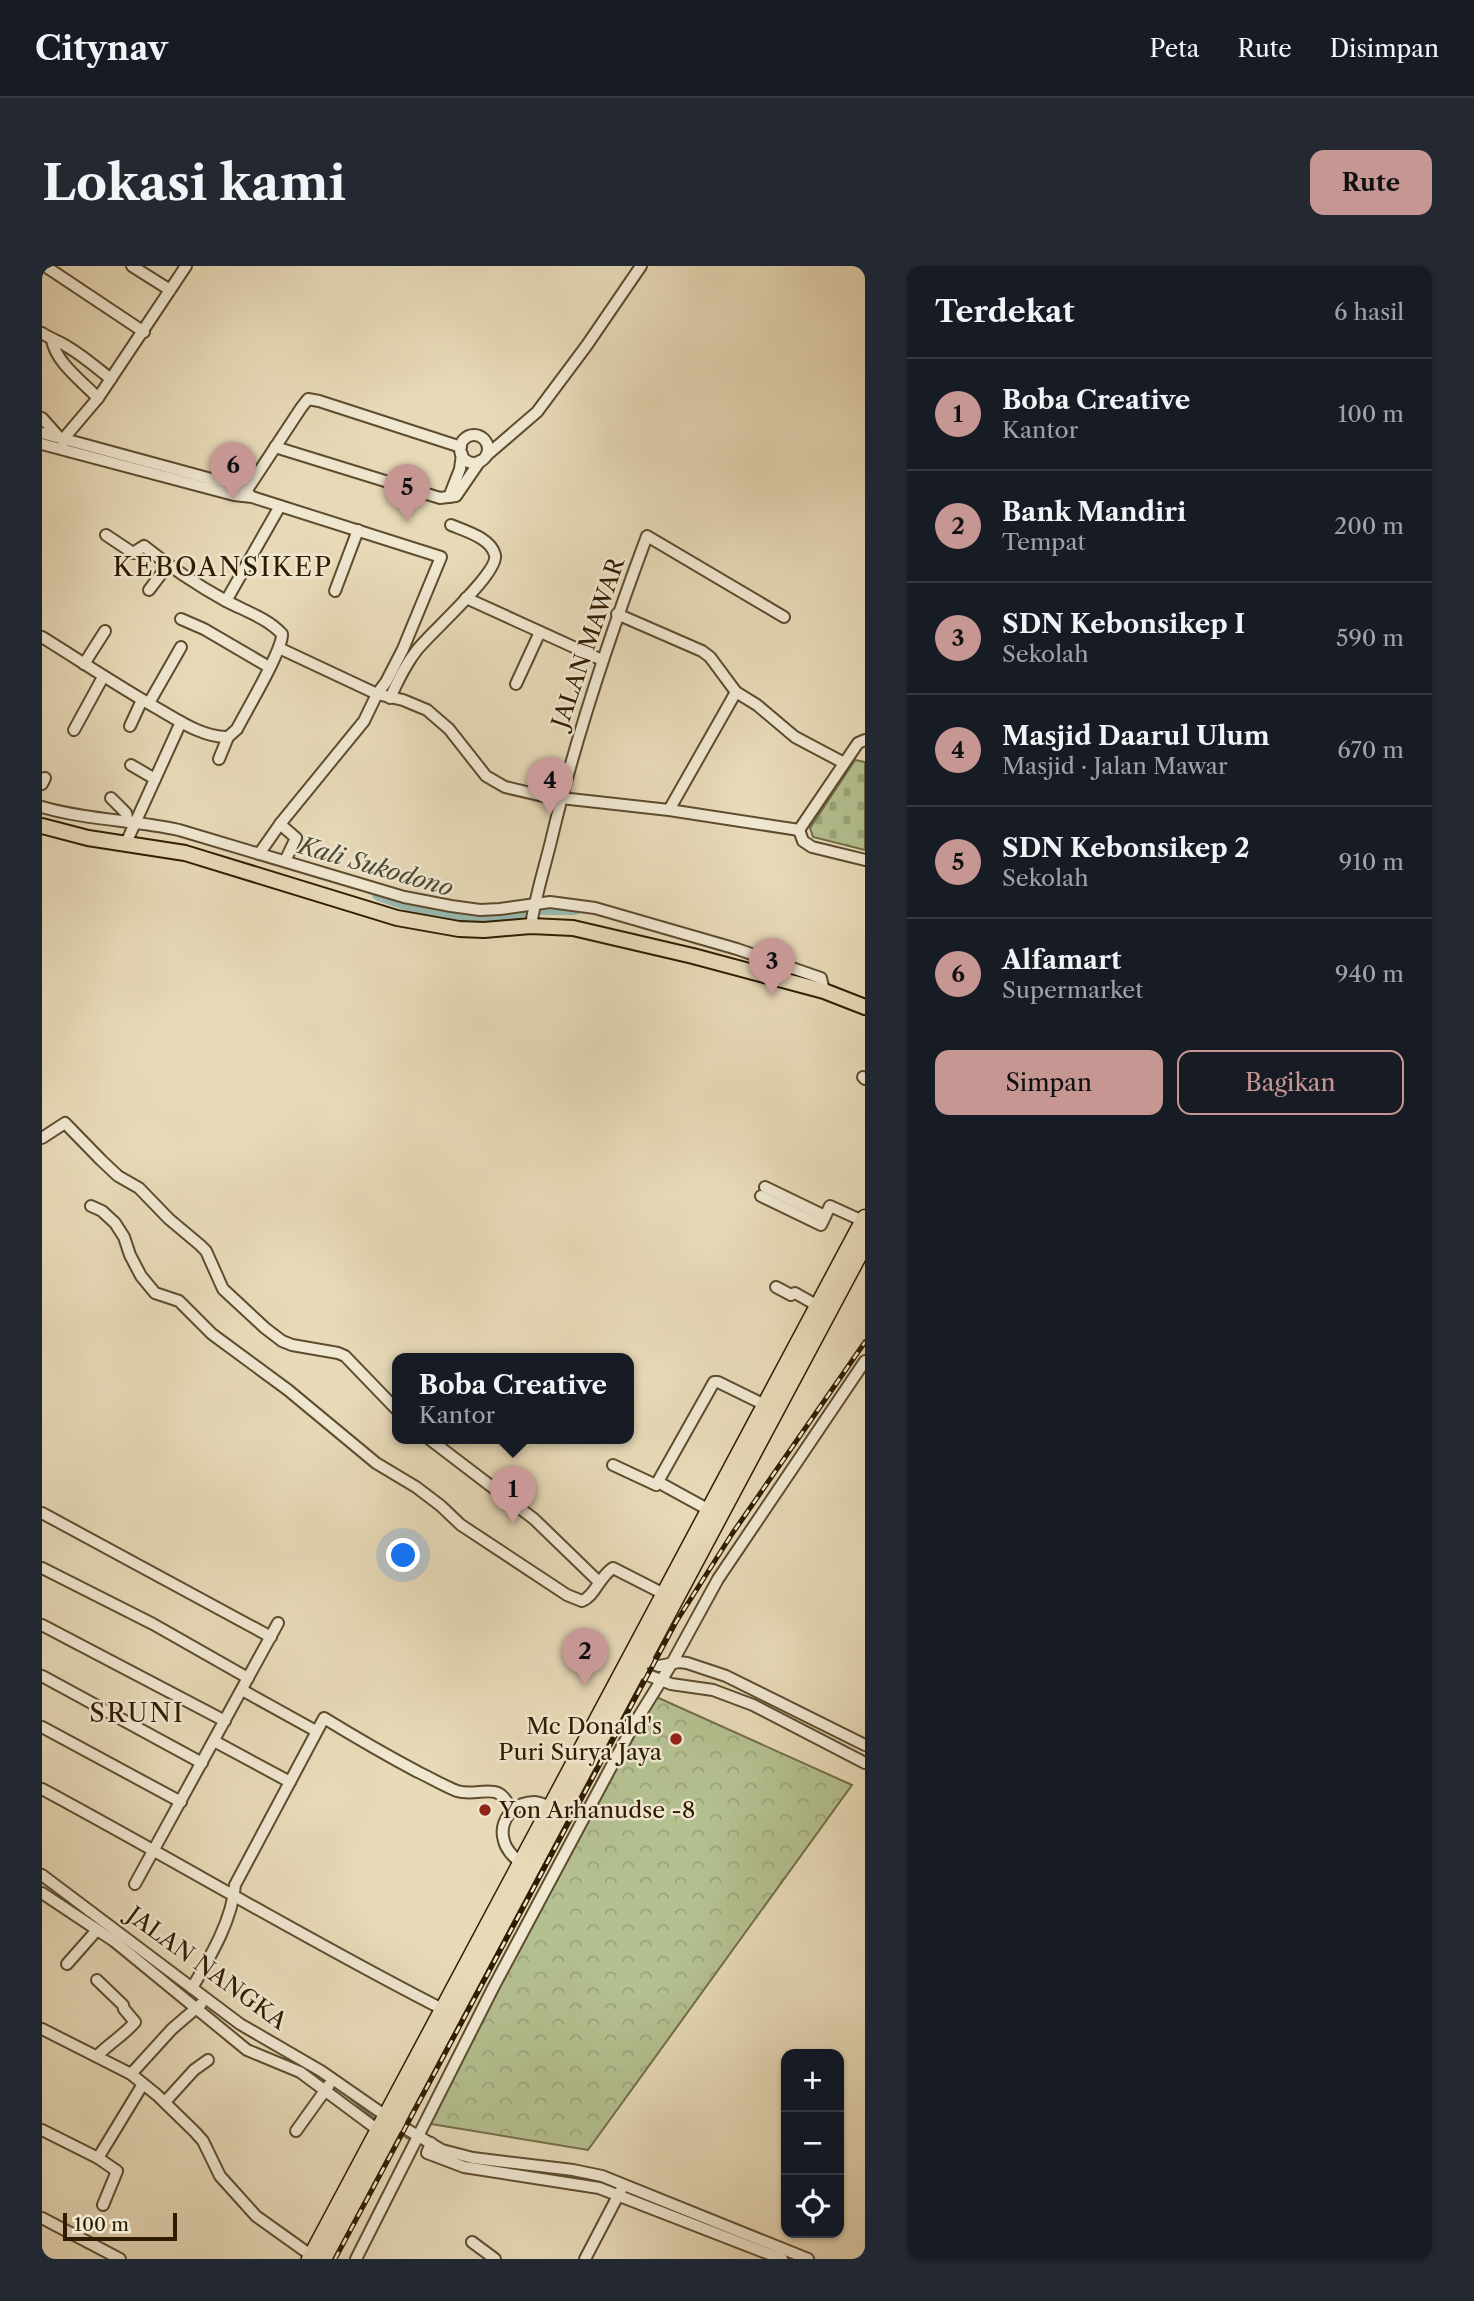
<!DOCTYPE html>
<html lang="id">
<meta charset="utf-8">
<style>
:root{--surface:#171b24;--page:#242831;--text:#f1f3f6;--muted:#9ea1a6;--line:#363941;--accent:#c59692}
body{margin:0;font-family:"Libre Caslon Text",serif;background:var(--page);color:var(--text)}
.controls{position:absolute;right:21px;bottom:21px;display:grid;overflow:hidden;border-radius:14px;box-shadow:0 2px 5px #0004}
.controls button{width:63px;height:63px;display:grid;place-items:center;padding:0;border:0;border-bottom:2px solid var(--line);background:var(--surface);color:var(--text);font:35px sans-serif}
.scale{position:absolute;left:21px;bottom:18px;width:114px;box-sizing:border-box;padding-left:7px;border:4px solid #2f1c00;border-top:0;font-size:19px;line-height:24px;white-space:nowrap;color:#2f1c00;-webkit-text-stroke:5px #f0e7d1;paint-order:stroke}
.you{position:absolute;left:362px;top:1290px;width:24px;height:24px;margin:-18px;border:5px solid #fff;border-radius:50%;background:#1a73e8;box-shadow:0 0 0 10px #1a73e833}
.badge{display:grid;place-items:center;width:46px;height:46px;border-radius:50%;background:var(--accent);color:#111;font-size:23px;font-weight:700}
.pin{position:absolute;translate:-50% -58px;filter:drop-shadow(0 2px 4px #0008)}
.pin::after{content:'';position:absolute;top:37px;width:24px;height:21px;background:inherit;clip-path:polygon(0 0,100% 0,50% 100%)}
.popup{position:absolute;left:350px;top:1087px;width:242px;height:91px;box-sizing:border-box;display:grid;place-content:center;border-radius:14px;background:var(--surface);filter:drop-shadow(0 2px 5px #0005);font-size:23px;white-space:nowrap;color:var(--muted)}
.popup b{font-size:26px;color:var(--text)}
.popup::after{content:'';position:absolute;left:50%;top:100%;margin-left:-14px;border:14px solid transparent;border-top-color:var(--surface)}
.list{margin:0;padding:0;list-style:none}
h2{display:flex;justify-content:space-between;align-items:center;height:91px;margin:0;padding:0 28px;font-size:30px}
h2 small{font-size:23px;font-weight:400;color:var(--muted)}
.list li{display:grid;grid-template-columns:46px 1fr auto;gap:21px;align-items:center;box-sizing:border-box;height:112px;padding:0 28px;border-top:2px solid var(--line)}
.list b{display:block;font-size:26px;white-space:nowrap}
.list p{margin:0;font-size:23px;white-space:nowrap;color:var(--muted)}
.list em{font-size:23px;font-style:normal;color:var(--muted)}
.actions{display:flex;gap:14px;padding:21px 28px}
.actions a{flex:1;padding:16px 0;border:2px solid var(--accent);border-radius:14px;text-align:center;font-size:24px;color:var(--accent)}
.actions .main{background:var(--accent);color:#111}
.icon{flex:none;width:38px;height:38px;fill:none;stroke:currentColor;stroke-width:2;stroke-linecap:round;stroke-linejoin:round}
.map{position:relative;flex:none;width:823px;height:1993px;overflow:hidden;border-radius:14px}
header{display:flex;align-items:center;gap:42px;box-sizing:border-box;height:98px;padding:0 35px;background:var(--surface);border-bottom:2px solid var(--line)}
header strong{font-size:33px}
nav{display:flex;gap:38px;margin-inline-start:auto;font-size:24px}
.intro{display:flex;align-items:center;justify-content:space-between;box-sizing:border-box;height:168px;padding:0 42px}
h1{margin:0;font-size:49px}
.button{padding:18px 32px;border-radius:14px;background:var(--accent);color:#111;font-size:24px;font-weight:700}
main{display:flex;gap:42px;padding:0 42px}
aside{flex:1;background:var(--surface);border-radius:14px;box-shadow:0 2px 5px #0004}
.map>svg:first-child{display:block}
</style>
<header>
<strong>Citynav</strong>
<nav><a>Peta</a><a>Rute</a><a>Disimpan</a></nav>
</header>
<div class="intro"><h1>Lokasi kami</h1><a class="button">Rute</a></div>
<main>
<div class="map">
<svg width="823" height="1993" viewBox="0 0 823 1993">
<defs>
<pattern id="forest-crowns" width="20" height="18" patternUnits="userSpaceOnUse" patternTransform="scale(1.75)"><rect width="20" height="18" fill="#b4c090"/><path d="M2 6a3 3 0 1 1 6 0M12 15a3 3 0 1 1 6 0" fill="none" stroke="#9ba47a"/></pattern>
<pattern id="cemetery-stones" width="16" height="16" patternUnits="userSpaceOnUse" patternTransform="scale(1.75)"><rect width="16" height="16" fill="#b4c090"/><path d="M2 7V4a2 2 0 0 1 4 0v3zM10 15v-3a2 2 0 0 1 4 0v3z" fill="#9ba47a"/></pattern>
</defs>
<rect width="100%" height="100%" fill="#e8dab8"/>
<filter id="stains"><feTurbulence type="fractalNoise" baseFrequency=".00286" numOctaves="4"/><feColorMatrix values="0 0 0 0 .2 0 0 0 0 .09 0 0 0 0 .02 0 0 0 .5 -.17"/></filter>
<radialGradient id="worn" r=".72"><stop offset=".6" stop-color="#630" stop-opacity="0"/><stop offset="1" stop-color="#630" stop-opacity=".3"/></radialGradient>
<!-- forest -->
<polygon fill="url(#forest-crowns)" stroke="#726e48" stroke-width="2" points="610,1429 810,1519 546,1884 383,1857"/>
<!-- cemetery -->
<polygon fill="url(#cemetery-stones)" stroke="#726e48" stroke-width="2" points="813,494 823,496 823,584 771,571 768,562"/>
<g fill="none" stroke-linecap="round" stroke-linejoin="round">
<!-- stream -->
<g stroke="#6d7b6a" stroke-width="2.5">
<polyline points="307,1831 334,1854"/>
<polyline points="355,1866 370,1875"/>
<polyline points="463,1902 544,1912 576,1923"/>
<polyline points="582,1926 612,1938"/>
</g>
<!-- river -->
<polyline stroke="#97bab1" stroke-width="14" points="337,628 370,639 441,653 492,642 533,642"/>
<!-- minor casing -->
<g stroke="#5d4c2e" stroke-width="14">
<g id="minor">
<polyline points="3,0 102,66"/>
<polyline points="90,0 128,24"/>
<path d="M 0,67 C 9,73 17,75 26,81 C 41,90 55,102 69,113"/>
<path d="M 10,74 C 14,97 41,116 56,132"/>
<polyline points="0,152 16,170"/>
<polyline points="0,167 195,220 208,229"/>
<circle cx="432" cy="183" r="14"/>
<polyline points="22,176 23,171 56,132 144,0"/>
<polyline points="0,178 192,229 210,231 399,291 361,383 344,416 335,428 322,455 238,558 217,588"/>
<polyline points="233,181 398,232 414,230 438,195"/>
<polyline points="445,189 495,146 545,79 599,0"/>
<polyline points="201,230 259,142 266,133 277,135 419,181"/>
<polyline points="407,231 418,203 420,188"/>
<path d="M 64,269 L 91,287 L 102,280 C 128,301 155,319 184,335 C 203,345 225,352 240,368 C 241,384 204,445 195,463 L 186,471 L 177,493"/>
<polyline points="107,324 126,299"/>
<polyline points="293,325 316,264"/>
<polyline points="424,332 560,394"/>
<polyline points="184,335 238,240"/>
<polyline points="575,348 660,385 668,391 694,426 715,439 753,471 802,497"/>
<polyline points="139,353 162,363 227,401"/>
<path d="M 0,371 C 37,394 73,418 111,440 C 133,452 160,472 186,471"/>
<polyline points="237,382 335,428 361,434 385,444 407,463 444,510 463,521 501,530 627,544 757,564"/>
<polyline points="42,398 63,365"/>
<polyline points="474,418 498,366"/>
<path d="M 348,432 C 356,415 363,399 375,384 C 388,367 457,307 453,289 C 449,272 423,265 409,259"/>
<polyline points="107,437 139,381"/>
<polyline points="88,460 100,434"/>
<polyline points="32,464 61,411"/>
<polyline points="89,499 113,513"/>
<polyline points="0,518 3,512"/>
<polyline points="69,532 84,547 86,556"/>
<path d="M 0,541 C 45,554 91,554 137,564 L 362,631 L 409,640 L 438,644 L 458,643 L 508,636 L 553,642 L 695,683 L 779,712 L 782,725"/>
<polyline points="627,544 694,426"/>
<polyline points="238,558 254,572 243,595"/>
<polyline points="757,564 816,477 823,474"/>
<polyline points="757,564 761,575 770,581 823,594"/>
<polyline points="84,577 139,456"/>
<path d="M 489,660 C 493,630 503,601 510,571 C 534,469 568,369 605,270 L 742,351"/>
<polyline points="821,811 823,813"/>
<polyline points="0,872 23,857 59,894 76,910 97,922 127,953 158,979 164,985 181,1023 223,1062 240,1075 250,1079 296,1087 303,1090 356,1145"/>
<polyline points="723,921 783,950"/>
<polyline points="719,930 779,959 788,940 821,955"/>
<path d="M 49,940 L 60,945 L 73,957 L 82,971 L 88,989 L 99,1010 L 113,1027 L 137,1035 L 170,1068 L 246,1124 L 334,1197 L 374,1221 L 399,1240 L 419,1259 L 525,1329 L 540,1335 C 553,1330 557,1311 571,1302 L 622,1328"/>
<polyline points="734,1021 749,1029 753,1027 776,1040"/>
<polyline points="386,1172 492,1253 556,1315"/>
<polyline points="571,1199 614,1219 672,1116 676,1116 723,1139"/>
<polyline points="616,1216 667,1244"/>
<polyline points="0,1247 229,1371"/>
<polyline points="0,1302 111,1358 206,1412"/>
<polyline points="0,1359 183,1455"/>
<polyline points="601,1394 617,1400 637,1396 645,1397 684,1410 823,1479"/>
<polyline points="595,1405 629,1418 671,1424 711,1439 823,1497"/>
<polyline points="0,1410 160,1497"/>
<polyline points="200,1424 274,1465"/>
<polyline points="0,1461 139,1536"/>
<polyline points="172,1475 248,1516"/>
<path d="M 0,1523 C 136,1596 268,1676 406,1746"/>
<path d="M 478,1597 C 472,1591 464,1584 462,1575 C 456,1555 472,1536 492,1536 C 497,1536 503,1539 508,1541"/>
<polyline points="0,1609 198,1758 279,1805 354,1857 400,1884 431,1892 531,1904 560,1910 766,1993"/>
<polyline points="93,1618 236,1357"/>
<polyline points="0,1627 72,1675 205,1784 258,1806 336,1864"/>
<polyline points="25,1698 55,1664"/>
<path d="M 150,1722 C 168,1691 190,1655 193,1619 L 282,1452 C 313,1471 344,1489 376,1506 C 389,1512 402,1520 415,1525 C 438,1532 458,1512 469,1545"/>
<polyline points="0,1763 89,1808 115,1829 153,1866 161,1875 178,1910 214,1950 270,1990"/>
<path d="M 55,1790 C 68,1777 82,1769 93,1756 L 82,1743 L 81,1739 L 55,1714"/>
<polyline points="89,1808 130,1763 159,1738"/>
<polyline points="123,1836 152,1804 166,1794"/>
<polyline points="0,1864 56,1892 75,1905 61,1939"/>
<polyline points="254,1865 287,1819"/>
<polyline points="389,1877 385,1887 422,1901 557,1922 740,1993"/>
<polyline points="56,1892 101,1818"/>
<polyline points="0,1952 78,1993"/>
<polyline points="430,1976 453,1993"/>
<polyline points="314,1993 451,1722 591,1460 630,1397 676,1313 823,1095"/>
<polyline points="543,1993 579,1924"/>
</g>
</g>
<!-- major casing -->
<g stroke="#2f1c00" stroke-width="18">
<polyline id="major" points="0,560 46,572 143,587 355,652 417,663 442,664 489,660 531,662 651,690 782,725 823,741"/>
</g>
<!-- highway casing -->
<g stroke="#2f1c00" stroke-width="19">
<g id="highway">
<polyline points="268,1993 823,952"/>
<polyline points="281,1993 823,977"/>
</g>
</g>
<!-- minor -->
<use href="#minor" stroke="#f0e7d1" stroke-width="10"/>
<!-- major -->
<use href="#major" stroke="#e8dab8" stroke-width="14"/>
<!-- highway -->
<use href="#highway" stroke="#e8dab8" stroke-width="16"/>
<!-- rail casing -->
<g stroke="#2f1c00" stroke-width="5">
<polyline id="rail" points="293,1993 634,1356 690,1268 823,1076"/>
</g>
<!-- rail -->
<use href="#rail" stroke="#f0e7d1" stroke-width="2.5" stroke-dasharray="8" stroke-linecap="butt"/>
</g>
<!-- markers -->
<g fill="#8f2418" stroke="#f0e7d1" stroke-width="2.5">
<circle cx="634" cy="1473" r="7"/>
<circle cx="443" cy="1544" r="7"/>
</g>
<g text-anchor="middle" stroke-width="5" stroke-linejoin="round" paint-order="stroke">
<!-- street labels -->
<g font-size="23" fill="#2f1c00" stroke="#f0e7d1">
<text transform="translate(546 377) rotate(-71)" y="8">JALAN MAWAR</text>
<text transform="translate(165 1702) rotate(36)" y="8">JALAN NANGKA</text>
</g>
<!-- poi labels -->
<g font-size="23" fill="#2f1c00" stroke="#f0e7d1" text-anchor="end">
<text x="620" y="1468">Mc Donald's<tspan x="620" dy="26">Puri Surya Jaya</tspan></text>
<text x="457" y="1552" text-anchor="start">Yon Arhanudse -8</text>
</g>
<!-- water labels -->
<g font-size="24" font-style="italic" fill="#4e4b35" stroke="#f0e7d1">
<text transform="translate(334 601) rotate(16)" y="8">Kali Sukodono</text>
</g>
<!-- quarter labels -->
<g font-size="26" letter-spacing="2" fill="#2f1c00" stroke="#f0e7d1">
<text x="181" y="310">KEBOANSIKEP</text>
<text x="95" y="1456">SRUNI</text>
</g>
</g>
<rect width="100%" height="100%" filter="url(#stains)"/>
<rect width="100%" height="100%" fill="url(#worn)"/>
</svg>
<div class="controls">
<button>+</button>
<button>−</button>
<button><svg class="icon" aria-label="locate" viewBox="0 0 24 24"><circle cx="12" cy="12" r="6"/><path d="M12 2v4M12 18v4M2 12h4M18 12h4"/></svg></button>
</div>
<div class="scale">100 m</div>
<div class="you"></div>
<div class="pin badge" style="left:471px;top:1258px">1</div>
<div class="popup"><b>Boba Creative</b>Kantor</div>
<div class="pin badge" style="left:543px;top:1420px">2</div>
<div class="pin badge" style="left:730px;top:730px">3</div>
<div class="pin badge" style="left:508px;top:549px">4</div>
<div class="pin badge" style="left:365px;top:256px">5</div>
<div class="pin badge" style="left:191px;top:234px">6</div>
</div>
<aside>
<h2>Terdekat<small>6 hasil</small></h2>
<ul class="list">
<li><span class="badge">1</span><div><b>Boba Creative</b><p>Kantor</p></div><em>100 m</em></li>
<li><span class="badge">2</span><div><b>Bank Mandiri</b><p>Tempat</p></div><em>200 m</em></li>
<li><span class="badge">3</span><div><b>SDN Kebonsikep I</b><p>Sekolah</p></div><em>590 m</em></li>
<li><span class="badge">4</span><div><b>Masjid Daarul Ulum</b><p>Masjid · Jalan Mawar</p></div><em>670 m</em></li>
<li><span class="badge">5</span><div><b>SDN Kebonsikep 2</b><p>Sekolah</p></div><em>910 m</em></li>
<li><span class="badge">6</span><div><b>Alfamart</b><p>Supermarket</p></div><em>940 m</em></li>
</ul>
<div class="actions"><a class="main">Simpan</a><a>Bagikan</a></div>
</aside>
</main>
